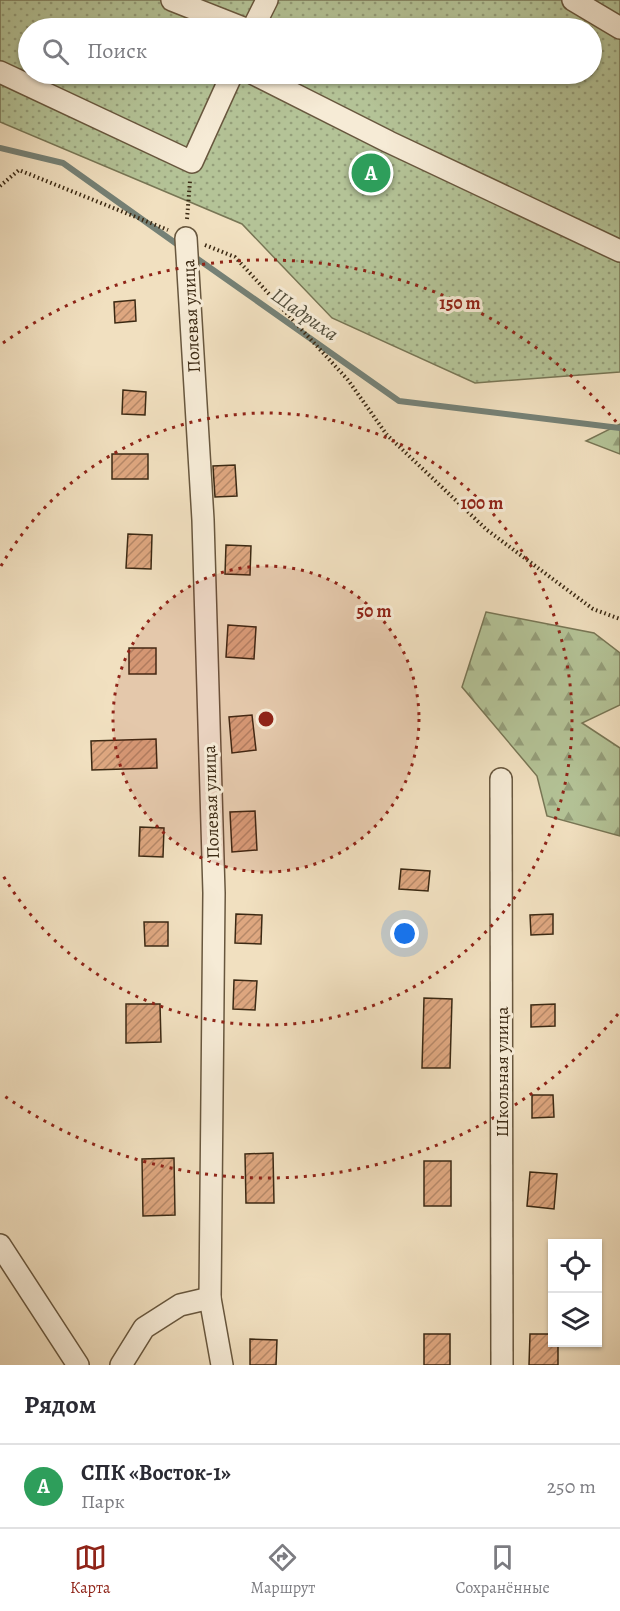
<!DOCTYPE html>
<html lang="ru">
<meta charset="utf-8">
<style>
:root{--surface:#fff;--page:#f7f7f7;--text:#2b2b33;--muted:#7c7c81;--line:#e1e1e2;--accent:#8f2418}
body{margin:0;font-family:Alegreya,serif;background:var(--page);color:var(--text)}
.controls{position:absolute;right:18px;bottom:18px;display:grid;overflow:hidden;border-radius:0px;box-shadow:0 2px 4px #0004}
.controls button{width:54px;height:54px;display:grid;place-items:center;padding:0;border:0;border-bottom:2px solid var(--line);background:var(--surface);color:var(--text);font:30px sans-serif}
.you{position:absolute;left:405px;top:934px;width:21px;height:21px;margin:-15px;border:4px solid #fff;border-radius:50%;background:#1a73e8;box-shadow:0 0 0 9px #1a73e833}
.badge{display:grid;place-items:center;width:39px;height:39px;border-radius:50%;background:var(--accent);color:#fff;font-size:20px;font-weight:700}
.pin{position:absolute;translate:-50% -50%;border:3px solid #fff;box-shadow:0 2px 6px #0006}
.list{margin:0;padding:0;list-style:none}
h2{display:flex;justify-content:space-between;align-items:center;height:78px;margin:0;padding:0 24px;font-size:26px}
h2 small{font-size:20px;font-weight:400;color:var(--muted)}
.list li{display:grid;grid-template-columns:39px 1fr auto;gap:18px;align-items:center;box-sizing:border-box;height:84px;padding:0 24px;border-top:2px solid var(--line)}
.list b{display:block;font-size:22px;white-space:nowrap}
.list p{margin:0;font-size:20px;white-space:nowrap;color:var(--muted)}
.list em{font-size:20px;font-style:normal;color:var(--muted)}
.icon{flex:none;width:33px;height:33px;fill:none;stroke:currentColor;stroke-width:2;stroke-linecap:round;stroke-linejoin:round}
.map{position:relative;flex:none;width:620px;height:1365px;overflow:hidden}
.search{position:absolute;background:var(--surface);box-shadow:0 2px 4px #0004;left:18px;right:18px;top:18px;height:66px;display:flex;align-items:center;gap:15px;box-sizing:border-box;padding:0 21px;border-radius:33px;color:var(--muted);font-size:22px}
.sheet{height:162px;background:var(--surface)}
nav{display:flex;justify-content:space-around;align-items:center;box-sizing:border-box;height:84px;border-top:2px solid var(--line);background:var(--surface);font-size:16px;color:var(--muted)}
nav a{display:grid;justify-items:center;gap:3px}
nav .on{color:var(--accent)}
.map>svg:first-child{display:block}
</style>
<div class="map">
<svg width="620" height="1365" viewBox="0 0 620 1365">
<defs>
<pattern id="green-dots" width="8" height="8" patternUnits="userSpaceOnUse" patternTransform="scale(1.5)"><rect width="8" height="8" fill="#b4c397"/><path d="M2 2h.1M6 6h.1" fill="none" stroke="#949e7a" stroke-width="1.8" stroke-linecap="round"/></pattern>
<pattern id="forest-firs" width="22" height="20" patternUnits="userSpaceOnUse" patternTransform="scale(1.5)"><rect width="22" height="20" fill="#b4c397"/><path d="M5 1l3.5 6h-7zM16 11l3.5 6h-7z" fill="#949e7a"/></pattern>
<pattern id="building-hatch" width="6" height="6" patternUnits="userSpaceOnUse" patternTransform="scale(1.5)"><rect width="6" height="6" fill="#dea780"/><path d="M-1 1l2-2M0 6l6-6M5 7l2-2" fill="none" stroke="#b58868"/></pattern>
</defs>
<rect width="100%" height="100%" fill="#f1e0c0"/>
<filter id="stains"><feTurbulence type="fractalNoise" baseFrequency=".00333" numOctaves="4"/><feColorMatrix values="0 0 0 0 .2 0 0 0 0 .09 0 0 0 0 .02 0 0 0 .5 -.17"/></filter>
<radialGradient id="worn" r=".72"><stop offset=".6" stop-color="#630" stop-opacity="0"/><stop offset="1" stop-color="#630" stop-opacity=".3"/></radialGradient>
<!-- green -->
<path fill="url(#green-dots)" stroke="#787655" stroke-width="1.5" fill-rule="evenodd" d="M 0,0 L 620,0 L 620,372 L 475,383 L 332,318 L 242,224 L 0,122 ZM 28,28 L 592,28 L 592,74 L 28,74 Z"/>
<!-- forest -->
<g fill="url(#forest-firs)" stroke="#787655" stroke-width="1.5">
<polygon points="620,424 620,454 586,441"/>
<polygon points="486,612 594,633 620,653 620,705 582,723 620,748 620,836 547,816 537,776 462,687"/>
</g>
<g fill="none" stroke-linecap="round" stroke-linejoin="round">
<!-- stream -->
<g stroke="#758176" stroke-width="6">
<polyline points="0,148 63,163 181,247"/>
<polyline points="192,255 399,401 620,428"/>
</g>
</g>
<!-- building -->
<g fill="url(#building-hatch)" stroke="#3b2913" stroke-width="1.5">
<polygon points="135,300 136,321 115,323 114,302"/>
<polygon points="123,390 146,392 145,415 122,414"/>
<rect x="112" y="454" width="36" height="25"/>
<polygon points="235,465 237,496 215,497 213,466"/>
<polygon points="128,534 152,535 151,569 126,568"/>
<polygon points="226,545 251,546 250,575 225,574"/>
<polygon points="228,625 256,627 254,659 226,657"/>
<rect x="129" y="648" width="27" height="26"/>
<polygon points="252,715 256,750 232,753 229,717"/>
<polygon points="156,739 157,768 92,770 91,741"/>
<polygon points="255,811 257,850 232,852 230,812"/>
<polygon points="140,827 164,828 163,857 139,856"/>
<polygon points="401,869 430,871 428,891 399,889"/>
<polygon points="236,914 262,915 261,944 235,943"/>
<polygon points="553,914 553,934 531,935 530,915"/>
<polygon points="144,922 168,922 168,946 145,946"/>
<polygon points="234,980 257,981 255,1010 233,1009"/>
<polygon points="424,998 452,999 450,1068 422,1068"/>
<polygon points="126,1004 160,1004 161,1042 126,1043"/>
<polygon points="555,1004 555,1026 531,1027 531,1005"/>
<polygon points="532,1095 553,1095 554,1117 532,1118"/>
<polygon points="273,1153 274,1203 246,1203 245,1154"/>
<polygon points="174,1158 175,1215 143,1216 142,1159"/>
<rect x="424" y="1161" width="27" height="45"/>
<polygon points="530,1172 557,1174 554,1209 527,1206"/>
<rect x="424" y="1334" width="26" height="31"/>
<polygon points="530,1334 552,1334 552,1342 558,1342 558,1365 529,1365"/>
<polygon points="250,1339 277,1340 276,1365 250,1365"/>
</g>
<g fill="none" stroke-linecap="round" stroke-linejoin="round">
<!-- minor casing -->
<g stroke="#68573e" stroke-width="24">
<g id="minor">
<polyline points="172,0 243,28"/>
<polyline points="573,0 620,28"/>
<polyline points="253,28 267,0"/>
<polyline points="0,72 192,162 232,74"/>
<polyline points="254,74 389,142 620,251"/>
<polyline points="186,238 203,520 214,893 210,1298 222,1365"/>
<polyline points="501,779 502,1365"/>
<polyline points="0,1245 78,1365"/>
<polyline points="121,1365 144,1328 180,1305 210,1298"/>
</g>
</g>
<!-- path -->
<g stroke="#3b2913" stroke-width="4" stroke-dasharray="1.5 3" stroke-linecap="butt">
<polyline points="0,186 19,170 168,230"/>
<polyline points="187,219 190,181"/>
<polyline points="205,245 235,257 348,380 387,435 487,530 593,609 620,619"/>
</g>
<!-- minor -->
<use href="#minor" stroke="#f6ebd6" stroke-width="21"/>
</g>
<!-- distance rings -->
<circle cx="266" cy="719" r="153" fill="#8f2418" fill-opacity=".12"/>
<g fill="none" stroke="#8f2418" stroke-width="3" stroke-dasharray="3 6">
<circle cx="266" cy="719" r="153"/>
<path d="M1 566A306 306 0 1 1 1 872"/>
<path d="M618 1014A459 459 0 0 1 3 1095M3 343A459 459 0 0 1 618 424"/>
</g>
<g text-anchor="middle" stroke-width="6" stroke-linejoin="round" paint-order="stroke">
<!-- street labels -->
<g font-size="18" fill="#3b2913" stroke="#f6ebd6">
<text transform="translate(191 316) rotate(-93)" y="6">Полевая улица</text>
<text transform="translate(211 802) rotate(-92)" y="6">Полевая улица</text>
<text transform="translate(502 1072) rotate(-90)" y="6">Школьная улица</text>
</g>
<!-- water labels -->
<g font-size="20" font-style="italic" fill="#534e3c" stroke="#f6ebd6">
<text transform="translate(305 314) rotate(35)" y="7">Шадриха</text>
</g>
</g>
<circle cx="266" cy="719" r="9" fill="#8f2418" stroke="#f6ebd6" stroke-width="3"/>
<g font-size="18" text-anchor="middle" font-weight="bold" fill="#8f2418" stroke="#f6ebd6" stroke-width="6" stroke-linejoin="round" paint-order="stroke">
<text x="460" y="309">150 m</text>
<text x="482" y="509">100 m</text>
<text x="374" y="617">50 m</text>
</g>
<rect width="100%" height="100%" filter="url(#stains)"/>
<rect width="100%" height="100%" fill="url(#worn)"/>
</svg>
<div class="controls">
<button><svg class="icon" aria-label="locate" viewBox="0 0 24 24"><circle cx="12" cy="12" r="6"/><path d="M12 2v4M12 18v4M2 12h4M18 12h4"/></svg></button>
<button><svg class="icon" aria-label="layers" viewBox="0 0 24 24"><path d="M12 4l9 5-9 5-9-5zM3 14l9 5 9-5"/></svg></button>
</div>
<div class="you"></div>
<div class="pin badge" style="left:371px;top:173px;background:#2e9e5b">A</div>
<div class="search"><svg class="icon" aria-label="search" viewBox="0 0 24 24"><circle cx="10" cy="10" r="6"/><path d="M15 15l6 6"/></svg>Поиск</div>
</div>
<section class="sheet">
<h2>Рядом<small></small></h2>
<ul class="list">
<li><span class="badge" style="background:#2e9e5b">A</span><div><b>СПК «Восток-1»</b><p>Парк</p></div><em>250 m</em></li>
</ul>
</section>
<nav>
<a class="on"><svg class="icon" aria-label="map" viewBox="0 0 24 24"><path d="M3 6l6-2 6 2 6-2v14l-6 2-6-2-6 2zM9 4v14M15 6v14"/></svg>Карта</a>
<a><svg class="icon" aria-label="directions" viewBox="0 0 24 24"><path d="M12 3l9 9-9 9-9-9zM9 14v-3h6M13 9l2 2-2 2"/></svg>Маршрут</a>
<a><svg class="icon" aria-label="saved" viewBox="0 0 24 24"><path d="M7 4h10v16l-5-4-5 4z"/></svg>Сохранённые</a>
</nav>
